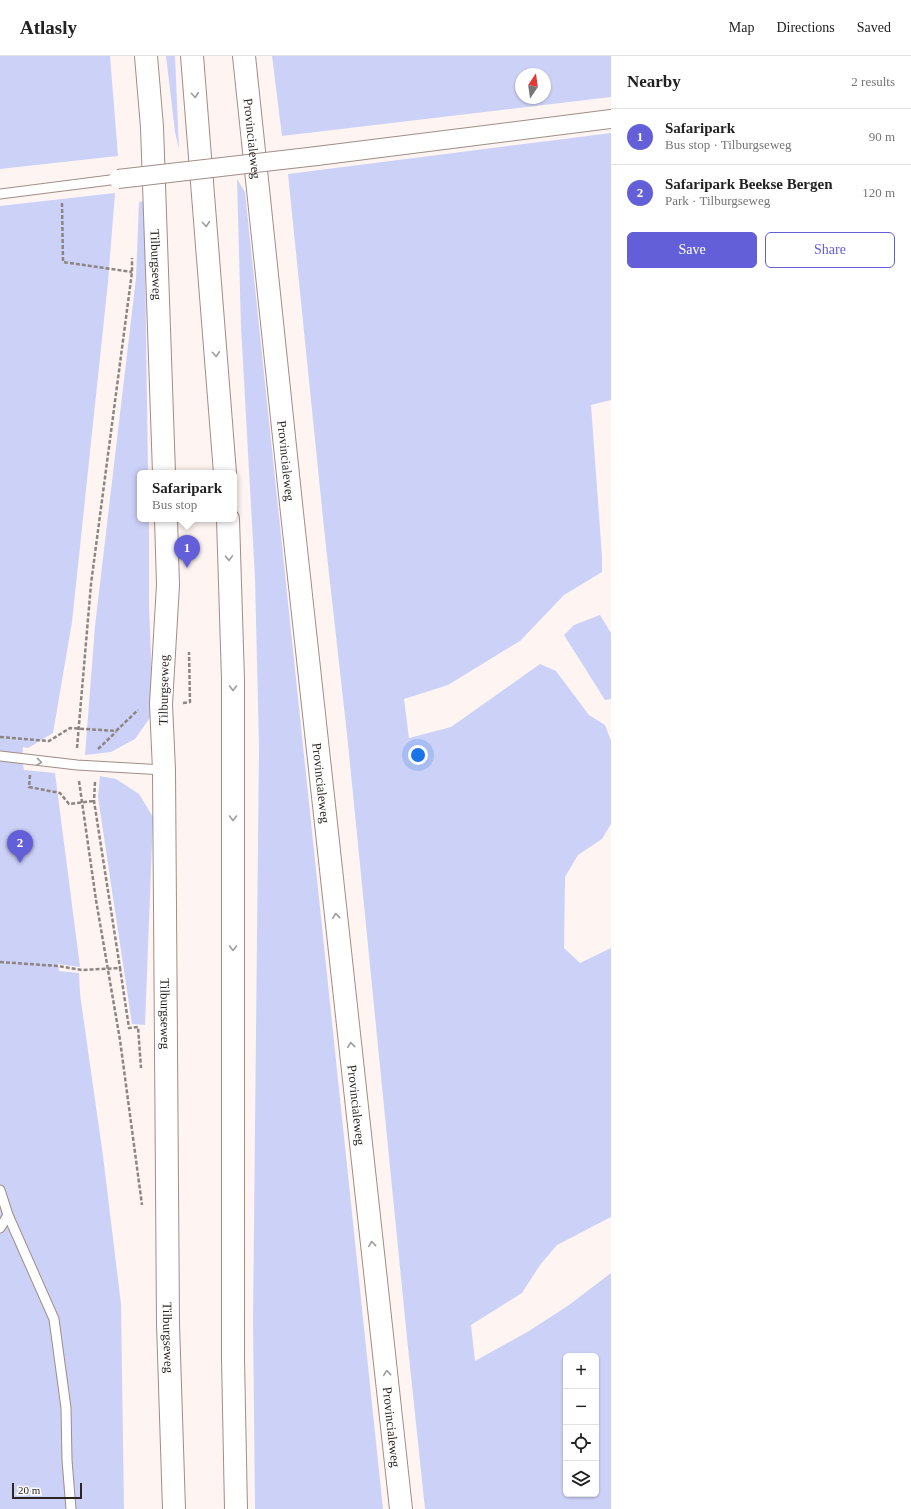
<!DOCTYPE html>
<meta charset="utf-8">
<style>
:root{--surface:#fff;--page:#f2f2f2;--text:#222;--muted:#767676;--line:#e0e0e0;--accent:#625fd8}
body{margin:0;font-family:Georgia,serif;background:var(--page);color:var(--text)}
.controls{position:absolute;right:12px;bottom:12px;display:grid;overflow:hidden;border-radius:6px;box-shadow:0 1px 3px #0004}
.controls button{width:36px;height:36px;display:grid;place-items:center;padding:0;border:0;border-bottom:1px solid var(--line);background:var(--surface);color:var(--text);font:20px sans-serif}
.compass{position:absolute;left:515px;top:12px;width:36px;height:36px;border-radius:50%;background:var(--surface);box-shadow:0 1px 3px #0004;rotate:13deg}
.scale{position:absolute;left:12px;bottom:10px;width:70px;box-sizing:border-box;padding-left:4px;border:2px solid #2c2522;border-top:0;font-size:11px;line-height:14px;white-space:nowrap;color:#2c2522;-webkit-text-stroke:3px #fff;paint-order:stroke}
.you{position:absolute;left:418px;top:699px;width:14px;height:14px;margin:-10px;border:3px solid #fff;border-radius:50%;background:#1a73e8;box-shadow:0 0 0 6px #1a73e833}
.badge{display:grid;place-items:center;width:26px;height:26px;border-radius:50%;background:var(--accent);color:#fff;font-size:13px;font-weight:700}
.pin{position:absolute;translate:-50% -33px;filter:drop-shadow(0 1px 2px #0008)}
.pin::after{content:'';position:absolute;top:21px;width:14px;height:12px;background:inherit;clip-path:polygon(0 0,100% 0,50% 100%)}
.popup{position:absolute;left:137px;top:414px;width:100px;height:52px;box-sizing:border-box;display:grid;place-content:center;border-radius:6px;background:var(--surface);filter:drop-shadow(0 1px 3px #0005);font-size:13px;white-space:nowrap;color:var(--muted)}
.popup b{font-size:15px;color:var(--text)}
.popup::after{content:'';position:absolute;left:50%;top:100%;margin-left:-8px;border:8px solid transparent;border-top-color:var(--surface)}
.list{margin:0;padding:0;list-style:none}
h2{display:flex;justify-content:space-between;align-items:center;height:52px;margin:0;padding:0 16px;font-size:17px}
h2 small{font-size:13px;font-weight:400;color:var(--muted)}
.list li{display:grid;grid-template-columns:26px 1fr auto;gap:12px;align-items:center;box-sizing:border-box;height:56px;padding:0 16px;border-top:1px solid var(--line)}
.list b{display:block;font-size:15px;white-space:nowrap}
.list p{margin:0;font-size:13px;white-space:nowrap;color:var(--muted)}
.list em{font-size:13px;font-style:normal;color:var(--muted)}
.actions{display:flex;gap:8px;padding:12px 16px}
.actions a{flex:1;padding:9px 0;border:1px solid var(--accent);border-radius:6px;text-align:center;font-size:14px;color:var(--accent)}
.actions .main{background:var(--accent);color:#fff}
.icon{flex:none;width:22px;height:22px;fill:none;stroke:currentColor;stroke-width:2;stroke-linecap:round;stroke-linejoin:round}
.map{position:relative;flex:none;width:611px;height:1453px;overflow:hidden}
header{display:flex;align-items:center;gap:24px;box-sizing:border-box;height:56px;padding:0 20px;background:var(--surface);border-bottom:1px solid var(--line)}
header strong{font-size:19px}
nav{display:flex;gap:22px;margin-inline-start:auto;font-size:14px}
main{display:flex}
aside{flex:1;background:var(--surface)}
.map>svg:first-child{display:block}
</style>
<header>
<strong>Atlasly</strong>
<nav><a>Map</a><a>Directions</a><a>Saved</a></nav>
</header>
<main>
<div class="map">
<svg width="611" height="1453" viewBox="0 0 611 1453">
<rect width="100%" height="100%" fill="#fef5f2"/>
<!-- green -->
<g fill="#ccd1f7" fill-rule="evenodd">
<polygon points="0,0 110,0 118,100 0,113"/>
<polygon points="166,0 175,0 179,93 175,76"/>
<path d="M 272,0 L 611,0 L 611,41 L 282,80 ZM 521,18 L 545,18 L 545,42 L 521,42 Z"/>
<path d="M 611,77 L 611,344 L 591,349 L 602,500 L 602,516 L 564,539 L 520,585 L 448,629 L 404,643 L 409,682 L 451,671 L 540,608 L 556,615 L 589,659 L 605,669 L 611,685 L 611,768 L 602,783 L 578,799 L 565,821 L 564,892 L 580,907 L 611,892 L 611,1161 L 557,1189 L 540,1209 L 522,1237 L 471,1269 L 475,1305 L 529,1275 L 569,1249 L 611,1217 L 611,1453 L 425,1453 L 407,1282 L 347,678 L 325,482 L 288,118 ZM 566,1300 L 596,1300 L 596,1438 L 566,1438 Z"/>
<polygon points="237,123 245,136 383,1453 255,1453 253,1264 259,691 255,522 241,271"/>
<polygon points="115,137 108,226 72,566 53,677 28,692 23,691 22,704 24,714 55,717 80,911 58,908 59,915 79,917 80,938 103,1100 121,1248 124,1453 0,1453 0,150"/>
<polygon points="149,144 145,204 148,417 140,417 140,463 149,463 149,551 153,651 149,663 135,683 111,696 85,699 95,570 136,222 139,146"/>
<polygon points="600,559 611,577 611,643 605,644 564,579 574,569"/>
<polygon points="100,720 116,723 139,738 153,761 145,969 132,968 98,741"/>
</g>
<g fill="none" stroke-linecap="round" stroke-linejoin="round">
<!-- service casing -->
<g stroke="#a08d86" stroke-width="11">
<g id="service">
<polyline points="0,138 118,123"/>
<polyline points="0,700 77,709 164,714"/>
<polyline points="0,1134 8,1159 54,1263 66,1352 67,1404 71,1453"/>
<polyline points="0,1172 8,1159"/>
</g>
</g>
<!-- minor casing -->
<g stroke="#a08d86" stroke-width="20">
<polyline id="minor" points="317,100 611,63"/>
</g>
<!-- tertiary casing -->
<g stroke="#a08d86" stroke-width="24">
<g id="tertiary">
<path id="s1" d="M 146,0 L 152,71 L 164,417"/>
<path id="s2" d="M 166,463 L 168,529 L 161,648 L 164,714 L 168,1268 L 174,1453"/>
</g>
</g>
<!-- trunk casing -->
<g stroke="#a08d86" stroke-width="24">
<g id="trunk">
<polyline points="192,0 225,417"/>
<path id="s3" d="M 244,0 L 292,457 L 401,1453"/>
<polyline points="228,463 233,624 233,1303 236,1453"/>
</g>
</g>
<!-- path -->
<g stroke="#8d8582" stroke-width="2.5" stroke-dasharray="4 2" stroke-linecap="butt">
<polyline points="62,147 63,206 132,216"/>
<polyline points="183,647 190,646 189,596"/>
<polyline points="0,681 49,685 70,672 116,675 138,654"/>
<polyline points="77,692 91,528 132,216 132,202"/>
<polyline points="98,693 116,676"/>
<polyline points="30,719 29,731 60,737 69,748 94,745"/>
<polyline points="79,725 96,844 120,984 142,1149"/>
<polyline points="95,726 94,745 120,912"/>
<polyline points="0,906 58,910 82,914 120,912 129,972 138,971 141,1012"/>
</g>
<!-- service -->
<use href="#service" stroke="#fff" stroke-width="9"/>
<!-- minor -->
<use href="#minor" stroke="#fff" stroke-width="18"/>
<!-- tertiary -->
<use href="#tertiary" stroke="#fff" stroke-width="22"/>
<!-- trunk -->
<use href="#trunk" stroke="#fff" stroke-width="22"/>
<!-- minor-bridge casing -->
<g stroke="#a08d86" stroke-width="20" stroke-linecap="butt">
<polyline id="minor-bridge" points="118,123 317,100"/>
</g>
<!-- minor-bridge -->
<use href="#minor-bridge" stroke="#fff" stroke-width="18"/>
</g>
<!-- one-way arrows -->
<defs><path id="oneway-chevron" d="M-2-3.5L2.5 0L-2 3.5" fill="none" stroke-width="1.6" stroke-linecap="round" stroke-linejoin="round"/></defs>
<g stroke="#a09d9c">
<use href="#oneway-chevron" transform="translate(195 39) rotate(85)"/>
<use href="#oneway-chevron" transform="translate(206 168) rotate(85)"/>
<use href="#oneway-chevron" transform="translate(216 298) rotate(86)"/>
<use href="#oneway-chevron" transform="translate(229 502) rotate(88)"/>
<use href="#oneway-chevron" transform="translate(233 632) rotate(90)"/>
<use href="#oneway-chevron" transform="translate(39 706) rotate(6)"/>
<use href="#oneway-chevron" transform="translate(233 762) rotate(90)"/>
<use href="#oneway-chevron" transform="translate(336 860) rotate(-96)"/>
<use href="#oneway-chevron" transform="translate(233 892) rotate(90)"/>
<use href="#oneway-chevron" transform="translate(351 989) rotate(-96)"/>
<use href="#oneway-chevron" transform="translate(372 1188) rotate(-96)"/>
<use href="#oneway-chevron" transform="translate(387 1317) rotate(-96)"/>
</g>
<g text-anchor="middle" stroke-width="4" stroke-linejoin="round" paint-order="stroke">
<!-- street labels -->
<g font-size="13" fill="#2c2522" stroke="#fff">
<text dy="5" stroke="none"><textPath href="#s3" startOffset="83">Provincialeweg</textPath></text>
<text dy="5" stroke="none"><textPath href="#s1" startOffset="209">Tilburgseweg</textPath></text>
<text dy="5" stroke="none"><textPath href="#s3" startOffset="407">Provincialeweg</textPath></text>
<text transform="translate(163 634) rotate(-89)" y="5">Tilburgseweg</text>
<text dy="5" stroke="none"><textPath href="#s3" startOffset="731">Provincialeweg</textPath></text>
<text dy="5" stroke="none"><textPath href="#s2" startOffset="495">Tilburgseweg</textPath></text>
<text dy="5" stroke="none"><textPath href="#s3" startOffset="1055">Provincialeweg</textPath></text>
<text dy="5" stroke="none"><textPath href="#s2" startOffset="819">Tilburgseweg</textPath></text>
<text dy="5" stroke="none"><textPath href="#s3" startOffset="1379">Provincialeweg</textPath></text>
</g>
</g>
</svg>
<div class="controls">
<button>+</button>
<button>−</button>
<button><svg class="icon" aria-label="locate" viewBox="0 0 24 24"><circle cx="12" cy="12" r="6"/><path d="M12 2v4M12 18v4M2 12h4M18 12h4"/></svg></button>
<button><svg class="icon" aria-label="layers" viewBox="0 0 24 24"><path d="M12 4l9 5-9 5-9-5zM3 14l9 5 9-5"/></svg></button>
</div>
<svg class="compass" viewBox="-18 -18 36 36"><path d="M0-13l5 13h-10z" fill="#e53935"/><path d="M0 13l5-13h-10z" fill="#767676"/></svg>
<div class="scale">20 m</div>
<div class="you"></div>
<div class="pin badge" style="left:187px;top:512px">1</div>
<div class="popup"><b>Safaripark</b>Bus stop</div>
<div class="pin badge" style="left:20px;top:807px">2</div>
</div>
<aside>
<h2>Nearby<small>2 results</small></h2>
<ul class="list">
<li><span class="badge">1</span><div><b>Safaripark</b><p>Bus stop · Tilburgseweg</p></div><em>90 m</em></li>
<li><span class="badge">2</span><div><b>Safaripark Beekse Bergen</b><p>Park · Tilburgseweg</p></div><em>120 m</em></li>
</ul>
<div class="actions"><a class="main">Save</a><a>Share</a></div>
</aside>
</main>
